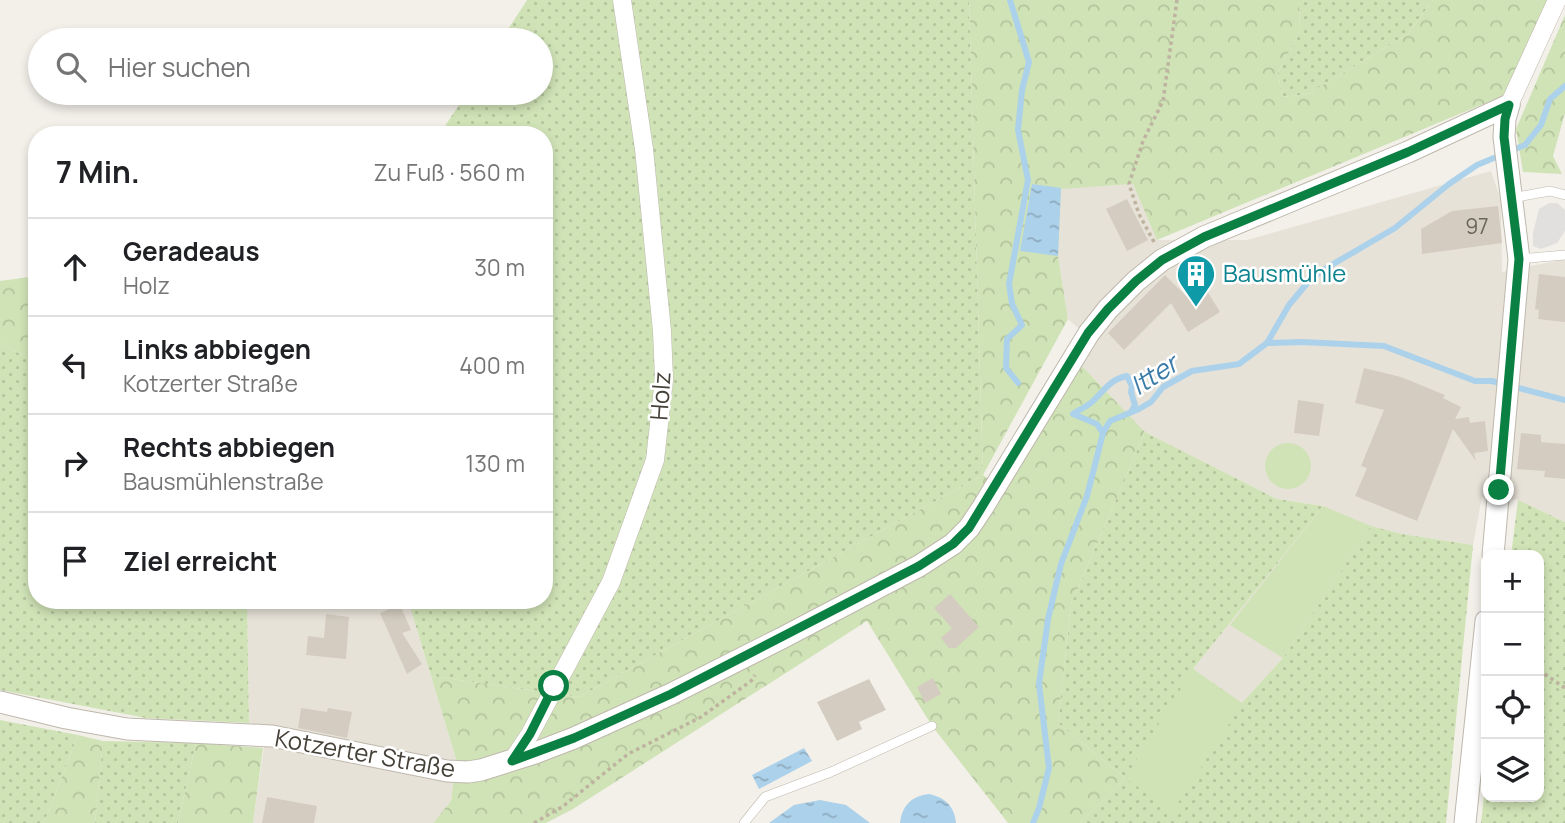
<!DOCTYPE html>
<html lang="de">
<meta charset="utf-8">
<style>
:root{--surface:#fff;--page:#f2f2f2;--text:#202124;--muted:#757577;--line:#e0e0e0}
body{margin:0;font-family:Manrope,sans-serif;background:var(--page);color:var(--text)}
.controls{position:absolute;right:21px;bottom:21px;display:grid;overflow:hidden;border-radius:14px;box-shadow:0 4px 10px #0003}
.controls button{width:63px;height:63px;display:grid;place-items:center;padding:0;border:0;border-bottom:2px solid var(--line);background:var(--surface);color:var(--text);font:35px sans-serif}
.stop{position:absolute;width:21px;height:21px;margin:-16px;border:5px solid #0b8043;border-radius:50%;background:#fff}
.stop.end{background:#0b8043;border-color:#fff;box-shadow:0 2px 7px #0008}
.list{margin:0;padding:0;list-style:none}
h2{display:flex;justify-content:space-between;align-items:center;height:91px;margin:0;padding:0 28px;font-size:30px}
h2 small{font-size:23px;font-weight:400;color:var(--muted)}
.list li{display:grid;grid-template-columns:46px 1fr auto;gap:21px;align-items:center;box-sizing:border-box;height:98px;padding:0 28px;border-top:2px solid var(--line)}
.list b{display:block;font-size:26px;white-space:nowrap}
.list p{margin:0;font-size:23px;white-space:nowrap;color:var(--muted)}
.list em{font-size:23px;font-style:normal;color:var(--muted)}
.icon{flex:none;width:38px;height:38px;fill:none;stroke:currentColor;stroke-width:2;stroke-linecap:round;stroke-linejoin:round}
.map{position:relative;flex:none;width:1565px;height:823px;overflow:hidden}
.search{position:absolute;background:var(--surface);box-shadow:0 4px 10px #0003;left:28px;top:28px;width:525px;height:77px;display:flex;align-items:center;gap:18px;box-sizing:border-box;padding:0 24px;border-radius:38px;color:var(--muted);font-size:26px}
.panel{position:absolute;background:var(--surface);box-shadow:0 4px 10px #0003;left:28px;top:126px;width:525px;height:483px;border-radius:28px}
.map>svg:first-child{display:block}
</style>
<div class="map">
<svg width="1565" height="823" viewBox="0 0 1565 823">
<defs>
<pattern id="green-dots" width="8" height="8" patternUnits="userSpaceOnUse" patternTransform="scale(1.75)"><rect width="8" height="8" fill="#d0e3b6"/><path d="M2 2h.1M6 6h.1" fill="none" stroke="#b4c49d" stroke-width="1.8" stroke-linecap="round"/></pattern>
<pattern id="forest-crowns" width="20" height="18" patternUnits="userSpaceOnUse" patternTransform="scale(1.75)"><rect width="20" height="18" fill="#d0e3b6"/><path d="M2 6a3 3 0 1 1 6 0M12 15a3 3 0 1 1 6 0" fill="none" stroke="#b4c49d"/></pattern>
<pattern id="water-ripples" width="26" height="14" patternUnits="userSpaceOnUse" patternTransform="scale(1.75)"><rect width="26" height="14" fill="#acd1ea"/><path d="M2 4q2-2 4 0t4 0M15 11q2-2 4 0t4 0" fill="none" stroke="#8eabbf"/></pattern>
</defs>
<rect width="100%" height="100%" fill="#f3f0ea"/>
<!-- residential -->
<g fill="#e7e2d8">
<polygon points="1491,171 1501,200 1502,272 1565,259 1565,522 1518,500 1482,497 1473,545 1402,534 1371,527 1283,658 1242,704 1193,669 1323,506 1277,499 1145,432 1081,365 1095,343 1068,319 1058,256 1061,188 1133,184 1158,240 1247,240"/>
<polygon points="247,600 408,600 456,759 451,801 433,823 253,823 267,726 249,723"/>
</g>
<!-- green -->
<g fill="url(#green-dots)">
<polygon points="527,0 969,0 983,475 579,697 431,676 408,600 544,600 544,135 439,135 467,93 541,93 541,40 501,40"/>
<polygon points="1299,0 1433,0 1408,34 1308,94 1282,97 1278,72 1300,32"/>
<polygon points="0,343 37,363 37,600 247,600 249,723 146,718 0,690"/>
<polygon points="1145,432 1277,499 1323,506 1193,669 1242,703 1283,658 1371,526 1402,534 1473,545 1446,823 1080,823 1125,778 1058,723 1071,604"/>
<polygon points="1518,500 1565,522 1565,823 1481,823 1486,777 1486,797 1539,797 1539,555 1511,555"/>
<polygon points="0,720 78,735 44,823 0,823"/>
<polygon points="103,741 196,743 178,823 95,823"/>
</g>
<!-- forest -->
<g fill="url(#forest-crowns)">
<polygon points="969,0 1299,0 1300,32 1278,72 1282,97 1308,94 1408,34 1433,0 1549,0 1505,95 1157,240 1133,184 1061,189 1058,256 1068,319 983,475 1005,492 1081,365 1145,432 1071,604 1058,723 1125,778 1080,823 1008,823 932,726 867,621 573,809 546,823 433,823 451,801 456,759 431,676 579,697 983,475"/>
<polygon points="1565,15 1565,113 1553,156 1562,174 1523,172 1516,129"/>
<polygon points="37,276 37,363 0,343 0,281"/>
<polygon points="78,735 103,741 95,823 44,823"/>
<polygon points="196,743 263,748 253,823 178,823"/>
</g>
<!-- pitch -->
<g fill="#d0e3b6">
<circle cx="1288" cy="466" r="23"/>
<polygon points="1323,506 1371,526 1283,658 1230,625"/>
<polygon points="1193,669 1242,704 1173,811 1125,778"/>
</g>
<!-- parking -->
<polygon fill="#e2e0de" points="1549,203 1557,203 1565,210 1565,231 1557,243 1541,249 1533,246 1533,233 1539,209"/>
<!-- water -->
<g fill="url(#water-ripples)">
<polygon points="1032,184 1061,188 1058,256 1020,251"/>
<polygon points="804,748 812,761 759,789 752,775"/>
<path d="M 929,794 C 946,798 954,806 956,823 L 900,823 C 902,805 912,796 929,794 Z"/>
<polygon points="820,800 846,805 870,823 769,823 794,805"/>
</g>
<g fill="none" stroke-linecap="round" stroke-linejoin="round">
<!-- stream -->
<g stroke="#acd1ea" stroke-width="6">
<polyline points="1010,0 1029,62 1022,90 1018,130 1028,180 1009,284 1012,304 1022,325 1007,339 1006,368 1018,383"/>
<polyline points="1267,343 1302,342 1384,346 1475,381 1492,381 1565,400"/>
<path d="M 1103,433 L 1097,424 L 1073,414 C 1079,410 1086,407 1092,402 C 1104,391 1110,379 1127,376 L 1132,386 L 1131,392 L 1135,405 L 1131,412"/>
<polyline points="1033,823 1039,808 1049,768 1039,684 1048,619 1061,564 1087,496 1103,433 1110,421 1139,409 1151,402 1163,387 1192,371 1239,364 1267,343 1289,305 1309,281 1323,270 1395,228 1449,184 1477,165 1525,145 1541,125 1550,99 1565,86"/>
</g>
</g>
<!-- building -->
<g fill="#d4ccc0">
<polygon points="1127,199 1148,240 1127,251 1106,209"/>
<polygon points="1498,206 1502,243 1422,254 1421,229 1452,211"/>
<polygon points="1539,274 1565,277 1565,322 1538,319 1539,310 1535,309"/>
<polygon points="1165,275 1187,297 1204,286 1220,312 1188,332 1171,303 1124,350 1108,333"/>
<polygon points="1364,368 1401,377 1445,395 1443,398 1461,407 1455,419 1469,417 1470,423 1485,421 1488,451 1474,453 1476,461 1453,429 1417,521 1355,496 1367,468 1361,466 1384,410 1355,403"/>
<polygon points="1298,400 1324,404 1319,436 1294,433"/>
<polygon points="1521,433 1541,435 1541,442 1565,444 1565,479 1544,477 1545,471 1517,469"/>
<polygon points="950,594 979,627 956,648 949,648 941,638 952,628 934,608"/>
<polygon points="400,605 411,630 402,633 422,664 407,674 380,613"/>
<polygon points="326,614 349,617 346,659 306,655 308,636 324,638"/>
<polygon points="933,678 941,694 925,703 917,687"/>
<polygon points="869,679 886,710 859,722 862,729 837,741 817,702"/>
<polygon points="301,708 327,712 328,708 352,712 347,738 298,728"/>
<polygon points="267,797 317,806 314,823 262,823"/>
</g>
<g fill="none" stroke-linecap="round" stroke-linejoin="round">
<!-- service casing -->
<g stroke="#beb8ad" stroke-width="10">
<g id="service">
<polyline points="1512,198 1550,191 1565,195"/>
<polyline points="1519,259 1565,255"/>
<polyline points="744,823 765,797 831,772 932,726"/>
</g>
</g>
<!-- minor casing -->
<g stroke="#beb8ad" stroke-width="19">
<g id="minor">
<polyline points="1509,105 1557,0"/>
<polyline points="512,761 530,734 611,582 655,460 664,379 662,331 644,149 622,0"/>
</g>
</g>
<!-- tertiary casing -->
<g stroke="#beb8ad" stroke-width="23">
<g id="tertiary">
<polyline points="1493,555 1519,259 1504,137 1505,119 1509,105"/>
<polyline points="0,702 66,718 127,729 272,736 447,771 468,772 481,770 535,753 574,738 671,694 784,637 919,566 953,544 969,528 983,507 1089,333 1108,309 1136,281 1162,260 1204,237 1408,152 1509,105"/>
<polyline points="1465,823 1486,621"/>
</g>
</g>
<!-- path -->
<g stroke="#beb3a0" stroke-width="3.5" stroke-dasharray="3.5 3.5" stroke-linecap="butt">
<polyline points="1154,242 1139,214 1129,184 1143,141 1163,101 1177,0"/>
<polyline points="1539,670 1565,688"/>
<polyline points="534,823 562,807 628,754 701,717 751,681 755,675"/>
</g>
<!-- service -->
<use href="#service" stroke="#fff" stroke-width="9"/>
<!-- minor -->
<use href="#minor" stroke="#fff" stroke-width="18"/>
<!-- tertiary -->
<use href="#tertiary" stroke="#fff" stroke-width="21"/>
</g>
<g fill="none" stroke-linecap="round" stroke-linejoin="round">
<!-- route -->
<polyline stroke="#0b8043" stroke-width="9" points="554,686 530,734 512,761 574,738 671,694 919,566 953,544 969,528 1088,333 1108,309 1136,281 1162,260 1204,237 1408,152 1509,105 1505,119 1504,137 1519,259 1499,490"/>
</g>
<!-- icons -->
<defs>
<g id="building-pin" transform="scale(2.0125)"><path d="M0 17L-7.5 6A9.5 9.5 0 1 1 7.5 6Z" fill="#0f9aa8" stroke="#fff"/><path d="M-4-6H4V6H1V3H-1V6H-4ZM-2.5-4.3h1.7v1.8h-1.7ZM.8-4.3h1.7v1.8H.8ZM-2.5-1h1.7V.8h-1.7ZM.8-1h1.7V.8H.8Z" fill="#fff"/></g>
</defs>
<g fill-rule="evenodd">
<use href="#building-pin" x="1196" y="274"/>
</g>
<g text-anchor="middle" stroke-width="5" stroke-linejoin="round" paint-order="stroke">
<!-- number labels -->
<g font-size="21" fill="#6a645a">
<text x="1477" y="234">97</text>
</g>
<!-- culture labels -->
<g font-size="24" fill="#0d838f" stroke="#fff" text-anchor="start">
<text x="1223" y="282">Bausmühle</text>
</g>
<!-- street labels -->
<g font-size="24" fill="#464138" stroke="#fff">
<text transform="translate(661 396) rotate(-86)" y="8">Holz</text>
<text transform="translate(365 754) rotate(10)" y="8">Kotzerter Straße</text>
</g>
<!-- water labels -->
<g font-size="26" font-style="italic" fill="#3b7ba8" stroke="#fff">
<text transform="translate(1154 375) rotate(-33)" y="9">Itter</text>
</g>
</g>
</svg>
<div class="controls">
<button>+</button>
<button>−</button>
<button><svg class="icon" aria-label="locate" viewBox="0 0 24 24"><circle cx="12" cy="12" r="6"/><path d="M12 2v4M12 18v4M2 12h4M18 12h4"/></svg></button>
<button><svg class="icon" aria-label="layers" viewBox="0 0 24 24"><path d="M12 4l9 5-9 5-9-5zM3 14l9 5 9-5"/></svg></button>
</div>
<div class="stop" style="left:554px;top:686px"></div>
<div class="stop end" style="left:1499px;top:490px"></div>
<div class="search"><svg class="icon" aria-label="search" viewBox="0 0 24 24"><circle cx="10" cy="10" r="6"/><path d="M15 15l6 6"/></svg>Hier suchen</div>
<section class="panel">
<h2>7 Min.<small>Zu Fuß · 560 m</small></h2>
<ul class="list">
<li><svg class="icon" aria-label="ahead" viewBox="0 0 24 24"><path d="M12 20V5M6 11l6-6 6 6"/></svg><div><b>Geradeaus</b><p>Holz</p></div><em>30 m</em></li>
<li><svg class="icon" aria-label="left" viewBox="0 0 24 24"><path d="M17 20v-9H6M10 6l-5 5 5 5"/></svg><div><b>Links abbiegen</b><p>Kotzerter Straße</p></div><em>400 m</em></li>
<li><svg class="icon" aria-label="right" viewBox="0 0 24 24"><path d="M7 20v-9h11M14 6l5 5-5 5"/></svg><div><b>Rechts abbiegen</b><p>Bausmühlenstraße</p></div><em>130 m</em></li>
<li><svg class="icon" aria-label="arrive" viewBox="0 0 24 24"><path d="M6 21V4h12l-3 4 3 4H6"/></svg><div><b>Ziel erreicht</b></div></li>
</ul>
</section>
</div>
